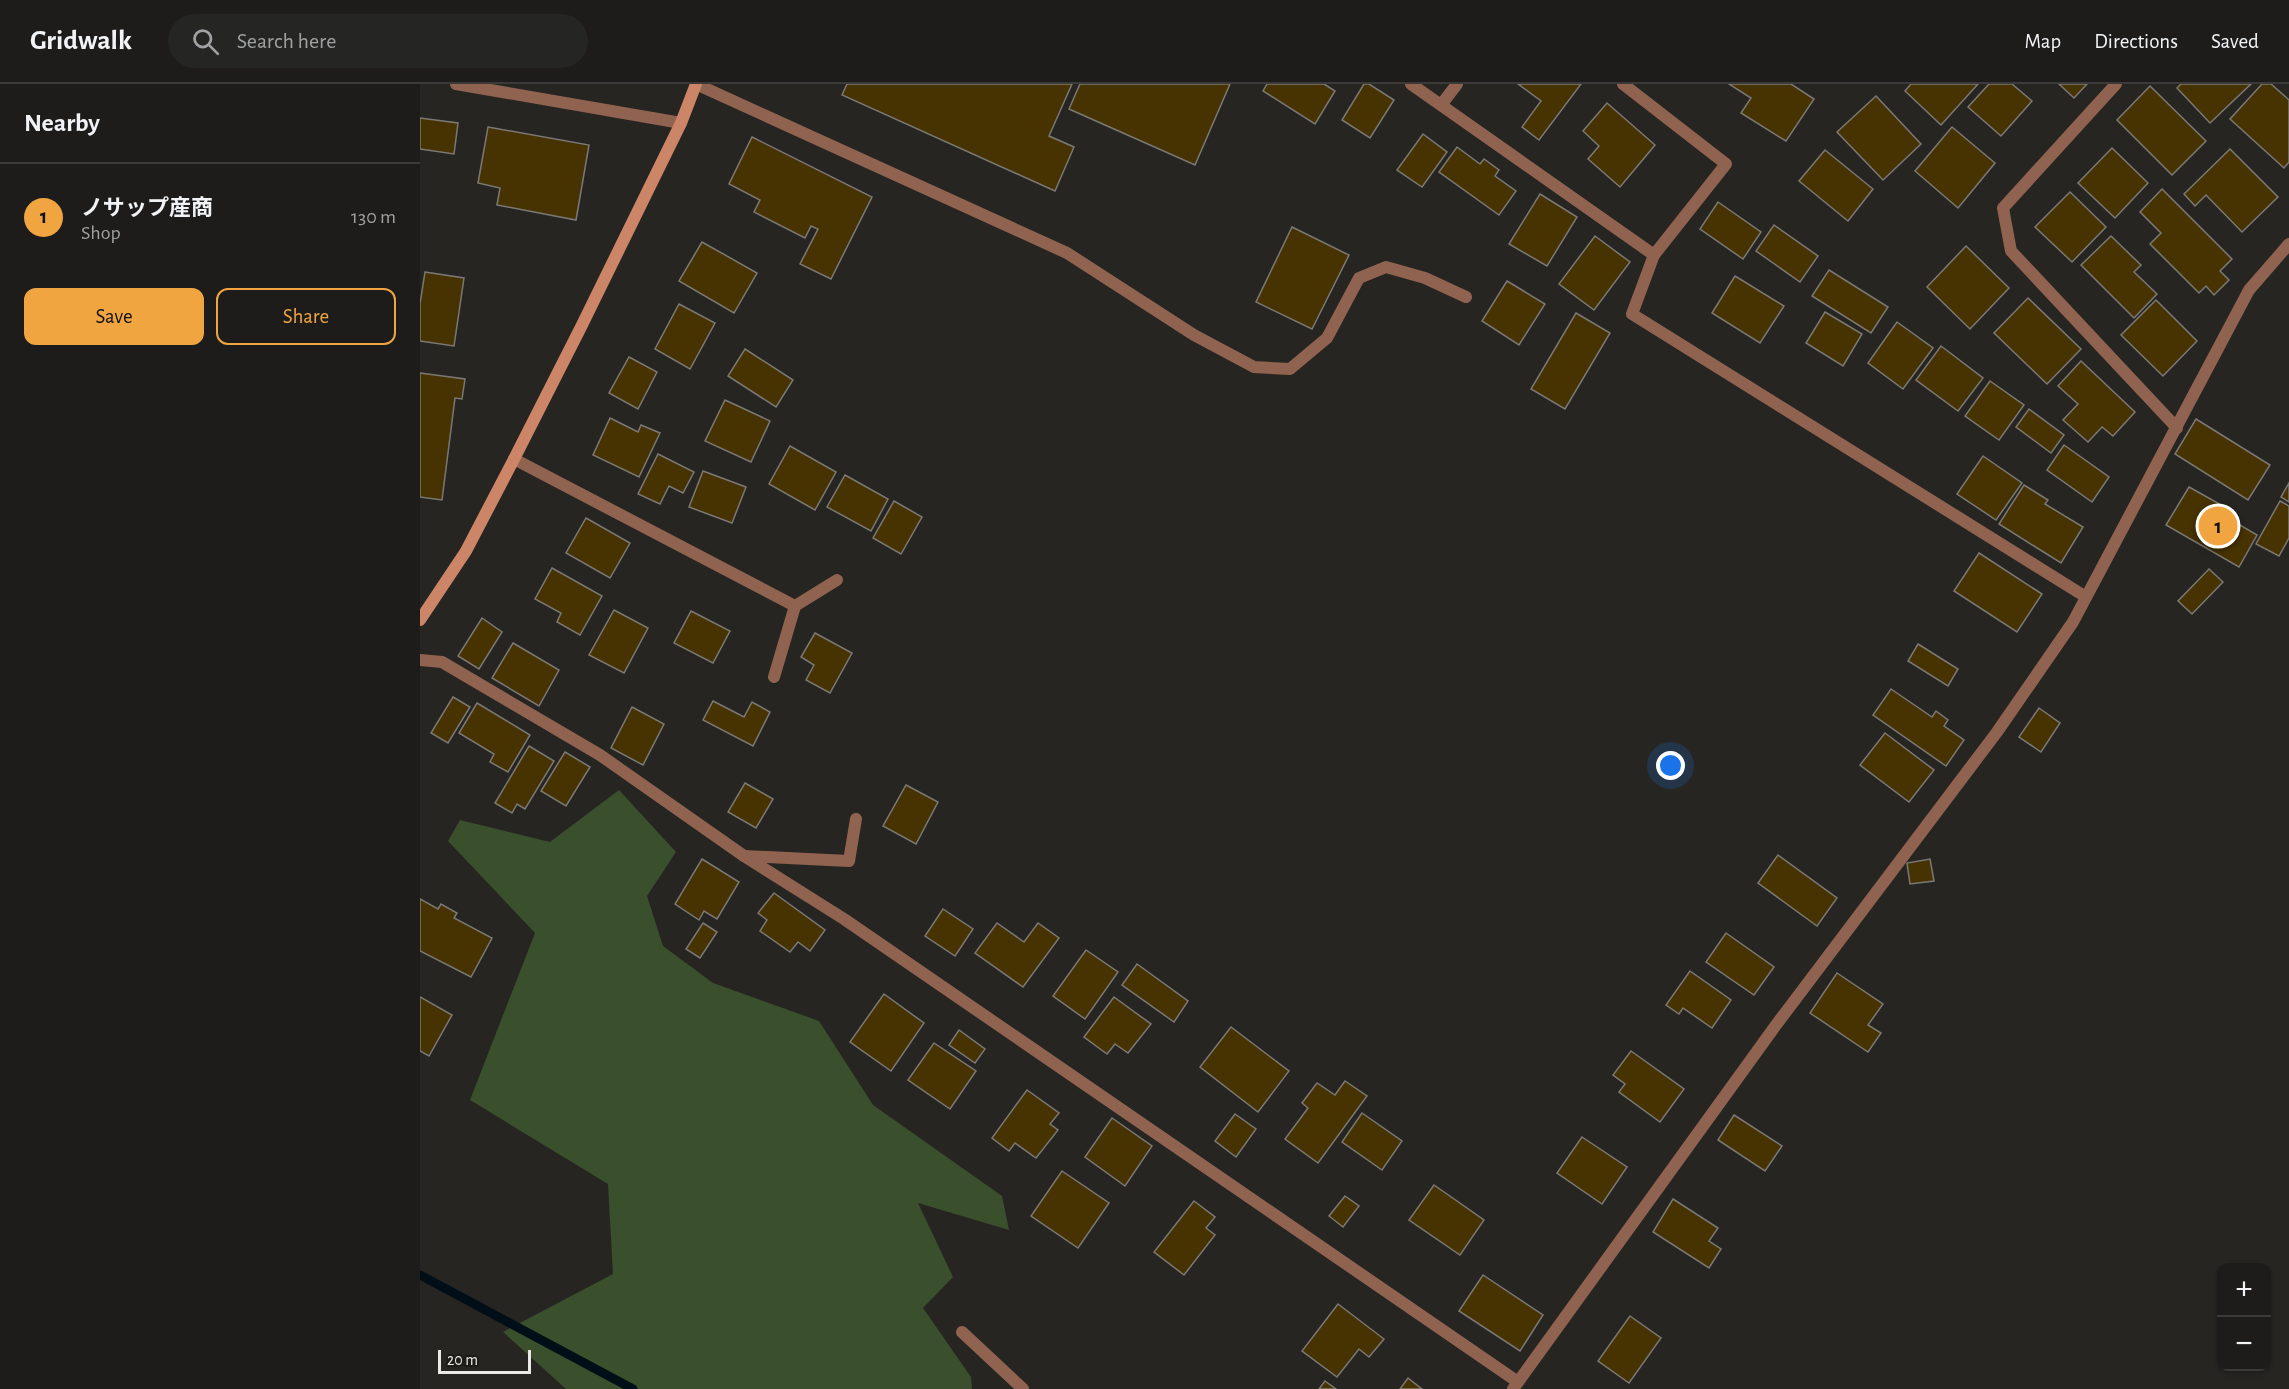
<!DOCTYPE html>
<meta charset="utf-8">
<style>
:root{--surface:#1d1c1a;--page:#252523;--text:#f1f3f6;--muted:#a0a1a2;--line:#3b3a39;--accent:#f1a540}
body{margin:0;font-family:"Alegreya Sans","Noto Sans JP",sans-serif;background:var(--page);color:var(--text)}
.controls{position:absolute;right:18px;bottom:18px;display:grid;overflow:hidden;border-radius:12px;box-shadow:0 2px 4px #0004}
.controls button{width:54px;height:54px;display:grid;place-items:center;padding:0;border:0;border-bottom:2px solid var(--line);background:var(--surface);color:var(--text);font:30px sans-serif}
.scale{position:absolute;left:18px;bottom:15px;width:93px;box-sizing:border-box;padding-left:6px;border:3px solid #eae9e6;border-top:0;font-size:16px;line-height:21px;white-space:nowrap;color:#eae9e6;-webkit-text-stroke:4px #1d1b18;paint-order:stroke}
.you{position:absolute;left:1251px;top:682px;width:21px;height:21px;margin:-15px;border:4px solid #fff;border-radius:50%;background:#1a73e8;box-shadow:0 0 0 9px #1a73e833}
.badge{display:grid;place-items:center;width:39px;height:39px;border-radius:50%;background:var(--accent);color:#111;font-size:20px;font-weight:700}
.pin{position:absolute;translate:-50% -50%;border:3px solid #fff;box-shadow:0 2px 6px #0006}
.list{margin:0;padding:0;list-style:none}
h2{display:flex;justify-content:space-between;align-items:center;height:78px;margin:0;padding:0 24px;font-size:26px}
h2 small{font-size:20px;font-weight:400;color:var(--muted)}
.list li{display:grid;grid-template-columns:39px 1fr auto;gap:18px;align-items:center;box-sizing:border-box;height:108px;padding:0 24px;border-top:2px solid var(--line)}
.list b{display:block;font-size:22px;white-space:nowrap}
.list p{margin:0;font-size:20px;white-space:nowrap;color:var(--muted)}
.list em{font-size:20px;font-style:normal;color:var(--muted)}
.actions{display:flex;gap:12px;padding:18px 24px}
.actions a{flex:1;padding:14px 0;border:2px solid var(--accent);border-radius:12px;text-align:center;font-size:21px;color:var(--accent)}
.actions .main{background:var(--accent);color:#111}
.icon{flex:none;width:33px;height:33px;fill:none;stroke:currentColor;stroke-width:2;stroke-linecap:round;stroke-linejoin:round}
.map{position:relative;flex:none;width:1869px;height:1305px;overflow:hidden}
header{display:flex;align-items:center;gap:36px;box-sizing:border-box;height:84px;padding:0 30px;background:var(--surface);border-bottom:2px solid var(--line)}
header strong{font-size:28px}
nav{display:flex;gap:33px;margin-inline-start:auto;font-size:21px}
.search{width:420px;height:54px;background:var(--page);display:flex;align-items:center;gap:15px;box-sizing:border-box;padding:0 21px;border-radius:33px;color:var(--muted);font-size:22px}
main{display:flex}
aside{flex:1;background:var(--surface)}
.map>svg:first-child{display:block}
</style>
<header>
<strong>Gridwalk</strong>
<div class="search"><svg class="icon" aria-label="search" viewBox="0 0 24 24"><circle cx="10" cy="10" r="6"/><path d="M15 15l6 6"/></svg>Search here</div>
<nav><a>Map</a><a>Directions</a><a>Saved</a></nav>
</header>
<main>
<aside>
<h2>Nearby<small></small></h2>
<ul class="list">
<li><span class="badge">1</span><div><b>ノサップ産商</b><p>Shop</p></div><em>130 m</em></li>
</ul>
<div class="actions"><a class="main">Save</a><a>Share</a></div>
</aside>
<div class="map">
<svg width="1869" height="1305" viewBox="0 0 1869 1305">
<rect width="100%" height="100%" fill="#272522"/>
<!-- green -->
<polygon fill="#3a4f2c" points="199,706 256,768 227,812 243,862 293,899 399,937 453,1021 582,1112 589,1146 498,1119 533,1193 503,1224 551,1293 552,1305 146,1305 83,1248 193,1190 188,1100 50,1016 115,849 28,757 40,736 130,758"/>
<g fill="none" stroke-linecap="round" stroke-linejoin="round">
<!-- stream -->
<polyline stroke="#000f17" stroke-width="9" points="0,1191 213,1305"/>
</g>
<!-- building -->
<g fill="#473202" stroke="#7b7975" stroke-width="1.5">
<polygon points="427,0 652,0 629,52 654,63 635,107 422,11"/>
<polygon points="660,0 810,0 775,81 649,25"/>
<polygon points="847,0 904,0 915,7 895,40 843,7"/>
<polygon points="944,0 949,0 974,16 950,54 922,36"/>
<polygon points="1098,0 1161,0 1119,56 1102,43 1121,17"/>
<polygon points="1309,0 1371,0 1394,15 1366,57 1321,29 1331,14"/>
<polygon points="1491,0 1558,0 1521,41 1485,7"/>
<polygon points="1569,0 1592,0 1612,17 1581,52 1548,23"/>
<polygon points="1639,0 1667,0 1654,14"/>
<polygon points="1761,0 1831,0 1790,39 1757,4"/>
<polygon points="1842,0 1851,0 1869,16 1869,78 1864,84 1810,35"/>
<polygon points="1730,2 1786,57 1752,91 1697,36"/>
<polygon points="1456,12 1501,60 1463,96 1417,48"/>
<polygon points="1187,19 1235,61 1200,103 1168,75 1179,62 1163,47"/>
<polygon points="0,34 38,39 34,70 0,65"/>
<polygon points="68,43 169,61 156,136 77,121 80,104 58,99"/>
<polygon points="1532,43 1575,79 1538,124 1495,87"/>
<polygon points="1003,50 1027,68 1002,103 977,86"/>
<polygon points="332,53 452,113 411,195 380,180 398,145 391,142 385,154 334,128 340,116 309,100"/>
<polygon points="1037,63 1060,80 1064,75 1079,86 1075,92 1096,107 1079,131 1019,88"/>
<polygon points="1692,64 1728,99 1695,134 1658,99"/>
<polygon points="1810,65 1858,113 1822,148 1786,111 1775,122 1764,110"/>
<polygon points="1405,66 1453,105 1428,137 1379,97"/>
<polygon points="1742,105 1812,175 1800,187 1809,196 1794,211 1786,202 1779,209 1730,160 1741,149 1720,128"/>
<polygon points="1650,108 1686,143 1652,178 1615,143"/>
<polygon points="1120,110 1157,133 1127,182 1089,160"/>
<polygon points="1298,118 1341,148 1323,175 1280,145"/>
<polygon points="1354,141 1398,172 1380,198 1336,167"/>
<polygon points="872,143 929,171 892,245 836,218"/>
<polygon points="1175,152 1210,178 1174,226 1139,200"/>
<polygon points="1691,152 1721,181 1714,188 1737,210 1714,234 1661,181"/>
<polygon points="282,158 337,189 314,229 259,197"/>
<polygon points="1546,162 1589,204 1550,245 1507,203"/>
<polygon points="1409,186 1468,223 1451,249 1392,212"/>
<polygon points="5,188 44,194 34,262 0,257 0,220"/>
<polygon points="1315,192 1364,222 1340,259 1292,229"/>
<polygon points="1087,197 1125,220 1099,261 1062,237"/>
<polygon points="1608,214 1661,265 1627,300 1574,249"/>
<polygon points="1736,216 1777,257 1743,292 1701,251"/>
<polygon points="259,220 295,239 270,285 235,265"/>
<polygon points="1405,228 1442,250 1423,282 1386,259"/>
<polygon points="1156,229 1190,249 1145,325 1111,305"/>
<polygon points="1477,238 1513,264 1483,305 1448,279"/>
<polygon points="1521,262 1563,294 1538,327 1496,296"/>
<polygon points="325,265 373,296 356,323 308,292"/>
<polygon points="209,273 237,288 218,325 189,309"/>
<polygon points="1661,277 1715,328 1693,352 1682,343 1668,358 1643,336 1658,320 1638,302"/>
<polygon points="0,289 45,295 42,315 35,314 22,416 0,413"/>
<polygon points="1570,297 1604,321 1579,356 1545,332"/>
<polygon points="305,316 350,337 331,378 285,357"/>
<polygon points="1609,325 1644,351 1631,369 1596,343"/>
<polygon points="190,334 218,348 221,341 240,349 219,393 173,371"/>
<polygon points="1776,335 1850,381 1828,416 1755,370"/>
<polygon points="1644,361 1689,393 1672,418 1627,386"/>
<polygon points="370,362 416,388 395,426 349,400"/>
<polygon points="238,370 274,388 263,409 249,402 240,420 218,410"/>
<polygon points="1563,372 1602,399 1576,436 1537,410"/>
<polygon points="283,387 326,403 312,439 269,423"/>
<polygon points="425,391 468,415 451,447 407,423"/>
<polygon points="1869,399 1869,418 1861,413"/>
<polygon points="1604,401 1628,416 1625,420 1663,443 1641,479 1579,440"/>
<polygon points="1769,403 1812,427 1808,434 1837,451 1819,483 1746,441"/>
<polygon points="474,417 502,433 481,470 453,454"/>
<polygon points="1860,417 1869,422 1869,454 1859,472 1836,460"/>
<polygon points="166,434 210,459 190,494 146,469"/>
<polygon points="1559,469 1622,510 1597,548 1534,507"/>
<polygon points="132,484 182,512 160,551 137,538 141,529 115,515"/>
<polygon points="1789,485 1803,498 1772,530 1758,517"/>
<polygon points="194,526 228,544 204,589 169,571"/>
<polygon points="271,527 310,547 293,579 254,559"/>
<polygon points="62,534 82,548 59,585 38,572"/>
<polygon points="395,549 432,569 410,609 386,596 394,581 381,573"/>
<polygon points="93,559 139,586 119,622 72,594"/>
<polygon points="1498,560 1538,585 1528,602 1488,577"/>
<polygon points="1471,605 1512,633 1516,627 1528,636 1524,642 1544,656 1526,682 1453,631"/>
<polygon points="33,613 50,623 28,659 11,649"/>
<polygon points="293,617 324,633 332,618 350,628 333,662 283,636"/>
<polygon points="57,619 110,651 88,688 70,678 74,670 39,649"/>
<polygon points="212,623 244,640 223,681 191,664"/>
<polygon points="1619,624 1640,639 1621,668 1599,653"/>
<polygon points="1465,649 1514,686 1489,718 1440,681"/>
<polygon points="109,662 134,677 105,725 97,720 92,729 75,719"/>
<polygon points="145,668 170,683 146,722 121,707"/>
<polygon points="325,699 353,715 336,744 308,728"/>
<polygon points="486,701 518,718 496,760 463,742"/>
<polygon points="1358,771 1417,814 1397,842 1338,799"/>
<polygon points="282,775 319,798 297,835 284,827 279,836 255,820"/>
<polygon points="1510,775 1514,797 1490,800 1487,779"/>
<polygon points="354,809 405,846 390,867 378,858 370,868 340,847 347,836 338,829"/>
<polygon points="0,815 18,825 21,820 37,829 34,834 72,854 51,893 0,867"/>
<polygon points="523,825 553,845 535,872 505,852"/>
<polygon points="283,839 297,848 280,874 266,865"/>
<polygon points="577,839 604,858 618,839 639,854 603,903 555,869"/>
<polygon points="1306,849 1354,883 1334,911 1286,878"/>
<polygon points="666,866 698,888 665,935 633,912"/>
<polygon points="717,880 768,917 754,938 702,901"/>
<polygon points="1270,887 1311,916 1292,944 1263,924 1259,930 1246,921"/>
<polygon points="1417,889 1463,920 1448,941 1461,949 1448,968 1390,929"/>
<polygon points="464,910 504,939 471,987 430,958"/>
<polygon points="0,913 32,931 9,972 0,967"/>
<polygon points="694,913 731,940 708,969 695,960 687,970 664,953"/>
<polygon points="811,943 869,987 838,1028 780,983"/>
<polygon points="539,946 565,965 555,979 529,961"/>
<polygon points="514,959 556,987 530,1025 488,996"/>
<polygon points="1211,967 1264,1005 1240,1038 1199,1008 1205,1000 1193,991"/>
<polygon points="925,997 947,1012 898,1079 865,1055 888,1024 882,1019 897,999 915,1011"/>
<polygon points="607,1006 639,1029 630,1040 638,1046 616,1074 595,1059 589,1067 572,1054"/>
<polygon points="942,1029 982,1057 962,1086 922,1058"/>
<polygon points="815,1030 836,1045 816,1073 795,1057"/>
<polygon points="1314,1031 1362,1062 1345,1087 1298,1056"/>
<polygon points="692,1034 732,1062 705,1102 665,1073"/>
<polygon points="1162,1053 1207,1083 1182,1120 1137,1089"/>
<polygon points="642,1087 689,1119 658,1164 611,1132"/>
<polygon points="1014,1101 1064,1136 1040,1171 989,1136"/>
<polygon points="925,1112 939,1122 923,1143 909,1132"/>
<polygon points="1253,1115 1298,1144 1289,1157 1301,1165 1289,1184 1233,1148"/>
<polygon points="774,1117 795,1133 786,1144 795,1151 764,1191 734,1168"/>
<polygon points="1063,1191 1123,1231 1100,1267 1039,1227"/>
<polygon points="918,1220 964,1255 949,1273 939,1265 917,1293 882,1267"/>
<polygon points="1210,1232 1241,1254 1209,1299 1178,1277"/>
<polygon points="988,1294 1002,1305 980,1305"/>
<polygon points="905,1297 916,1305 899,1305"/>
</g>
<g fill="none" stroke-linecap="round" stroke-linejoin="round">
<!-- lane -->
<g stroke="#906351" stroke-width="12">
<polyline points="276,0 647,169 774,251 834,283 870,285 907,254 939,194 966,183 1005,194 1046,213"/>
<polyline points="94,375 375,522 354,593"/>
<polyline points="375,522 417,496"/>
<polyline points="324,772 429,777 436,735"/>
<polyline points="542,1248 603,1305"/>
<polyline points="1093,1305 1356,941 1577,648 1653,538 1829,206 1869,160"/>
</g>
<!-- street -->
<g stroke="#906351" stroke-width="12">
<polyline points="36,0 261,39"/>
<polyline points="991,0 1234,171 1212,230 1666,513"/>
<polyline points="1203,0 1306,80 1234,171"/>
<polyline points="1696,0 1583,124 1591,167 1757,344"/>
<polyline points="1021,21 1037,0"/>
<polyline points="0,576 22,578 180,671 324,772 424,835 1098,1298"/>
</g>
<!-- secondary -->
<polyline stroke="#cd8568" stroke-width="12" points="0,536 46,467 94,375 161,243 261,39 276,0"/>
</g>
</svg>
<div class="controls">
<button>+</button>
<button>−</button>
</div>
<div class="scale">20 m</div>
<div class="you"></div>
<div class="pin badge" style="left:1798px;top:442px">1</div>
</div>
</main>
